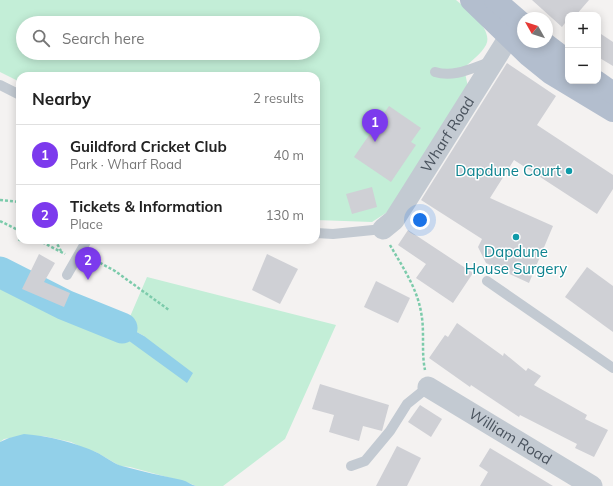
<!DOCTYPE html>
<meta charset="utf-8">
<style>
:root{--surface:#fff;--page:#f6f6f6;--text:#222;--muted:#767676;--line:#e0e0e0;--accent:#7c3aed}
body{margin:0;font-family:Mulish,sans-serif;background:var(--page);color:var(--text)}
.controls{position:absolute;right:12px;top:12px;display:grid;overflow:hidden;border-radius:8px;box-shadow:0 2px 10px #0003}
.controls button{width:36px;height:36px;display:grid;place-items:center;padding:0;border:0;border-bottom:1px solid var(--line);background:var(--surface);color:var(--text);font:20px sans-serif}
.compass{position:absolute;left:517px;top:12px;width:36px;height:36px;border-radius:50%;background:var(--surface);box-shadow:0 2px 10px #0003;rotate:309deg}
.you{position:absolute;left:420px;top:220px;width:14px;height:14px;margin:-10px;border:3px solid #fff;border-radius:50%;background:#1a73e8;box-shadow:0 0 0 6px #1a73e833}
.badge{display:grid;place-items:center;width:26px;height:26px;border-radius:50%;background:var(--accent);color:#fff;font-size:13px;font-weight:700}
.pin{position:absolute;translate:-50% -33px;filter:drop-shadow(0 1px 2px #0008)}
.pin::after{content:'';position:absolute;top:21px;width:14px;height:12px;background:inherit;clip-path:polygon(0 0,100% 0,50% 100%)}
.list{margin:0;padding:0;list-style:none}
h2{display:flex;justify-content:space-between;align-items:center;height:52px;margin:0;padding:0 16px;font-size:17px}
h2 small{font-size:13px;font-weight:400;color:var(--muted)}
.list li{display:grid;grid-template-columns:26px 1fr auto;gap:12px;align-items:center;box-sizing:border-box;height:60px;padding:0 16px;border-top:1px solid var(--line)}
.list b{display:block;font-size:15px;white-space:nowrap}
.list p{margin:0;font-size:13px;white-space:nowrap;color:var(--muted)}
.list em{font-size:13px;font-style:normal;color:var(--muted)}
.icon{flex:none;width:22px;height:22px;fill:none;stroke:currentColor;stroke-width:2;stroke-linecap:round;stroke-linejoin:round}
.map{position:relative;flex:none;width:613px;height:486px;overflow:hidden}
.search{position:absolute;background:var(--surface);box-shadow:0 2px 10px #0003;left:16px;top:16px;width:304px;height:44px;display:flex;align-items:center;gap:10px;box-sizing:border-box;padding:0 14px;border-radius:22px;color:var(--muted);font-size:15px}
.panel{position:absolute;background:var(--surface);box-shadow:0 2px 10px #0003;left:16px;top:72px;width:304px;height:172px;border-radius:12px}
.map>svg:first-child{display:block}
</style>
<div class="map">
<svg width="613" height="486" viewBox="0 0 613 486">
<rect width="100%" height="100%" fill="#f4f2f1"/>
<!-- green -->
<g fill="#c3eed7" fill-rule="evenodd">
<path d="M 0,0 L 456,0 C 466,9 494,29 486,45 C 481,54 471,61 464,68 L 468,87 L 389,211 L 372,222 L 316,220 L 316,76 L 20,76 L 20,82 L 0,72 ZM 23,23 L 313,23 L 313,53 L 23,53 Z"/>
<polygon points="147,277 336,325 285,439 223,486 196,486 189,483 130,467 120,466 96,452 87,450 71,442 43,436 32,437 27,435 4,439 0,442 0,287 20,296 26,283 84,307 79,319 117,333 147,352 144,336 126,326"/>
</g>
<!-- water -->
<g fill="#92d0e9">
<polygon points="0,258 21,270 19,276 26,283 20,296 0,287"/>
<polygon points="84,307 126,326 144,336 193,373 187,383 125,338 79,319"/>
<path d="M 24,434 C 49,436 74,442 98,453 C 104,456 116,465 122,466 C 141,471 162,476 182,480 C 187,481 191,485 196,486 L 0,486 L 0,442 L 9,438 Z"/>
</g>
<g fill="none" stroke-linecap="round" stroke-linejoin="round">
<!-- river -->
<polyline stroke="#92d0e9" stroke-width="31" points="0,272 65,305 122,328"/>
</g>
<!-- building -->
<g fill="#cfd0d5">
<polygon points="532,0 589,0 576,15 568,15 568,19 562,27"/>
<polygon points="598,32 613,42 613,66 598,57"/>
<polygon points="507,63 556,96 537,125 613,175 613,189 597,214 514,160 490,198 553,226 529,283 486,263 478,247 482,239 421,200"/>
<polygon points="389,106 421,128 411,142 416,145 391,182 354,157"/>
<polygon points="372,187 377,207 352,214 346,194"/>
<polygon points="408,230 473,273 453,303 416,278 426,264 398,245"/>
<polygon points="39,254 55,263 44,282 70,293 64,307 22,289"/>
<polygon points="267,254 298,269 280,304 252,290"/>
<polygon points="587,267 613,286 613,332 565,297"/>
<polygon points="376,281 410,298 398,323 364,307"/>
<polygon points="457,323 503,356 504,353 526,371 528,368 541,376 534,385 587,415 585,419 608,430 594,457 575,448 577,444 520,415 519,417 471,385 470,387 429,358 445,335 448,337"/>
<polygon points="320,384 389,405 382,431 363,426 359,441 329,432 334,415 312,409"/>
<polygon points="420,405 442,419 431,437 408,422"/>
<polygon points="397,446 421,458 407,486 376,486"/>
<polygon points="490,448 553,486 480,486 488,472 479,466"/>
</g>
<g fill="none" stroke-linecap="round" stroke-linejoin="round">
<!-- path -->
<g stroke="#7ccbab" stroke-width="2.5" stroke-dasharray="3 2" stroke-linecap="butt">
<polyline points="0,200 20,202"/>
<polyline points="0,221 20,231"/>
<polyline points="38,240 65,254"/>
<polyline points="55,240 61,251"/>
<polyline points="19,241 20,239"/>
<path d="M 390,245 C 402,266 417,288 421,312 C 425,331 421,351 425,370"/>
<polyline points="91,258 115,271 169,310"/>
</g>
<!-- service -->
<g stroke="#c3cad2" stroke-width="10">
<path d="M 435,72 C 454,78 472,68 490,62"/>
<polyline points="0,85 20,95"/>
<polyline points="316,233 333,234 383,229"/>
<polyline points="67,275 87,240"/>
<polyline points="487,281 613,368"/>
<polyline points="351,466 365,461 390,431 407,404 428,387"/>
</g>
<!-- minor -->
<g stroke="#c3cad2" stroke-width="21">
<path id="s1" d="M 383,229 L 394,220 L 408,198 L 509,37"/>
<path id="s2" d="M 428,387 L 592,486"/>
</g>
<!-- primary -->
<g stroke="#b3bece" stroke-width="22">
<polyline points="471,0 529,56 550,73 613,111"/>
<polyline points="495,0 523,24"/>
<polyline points="543,42 568,61"/>
<polyline points="596,81 613,93"/>
</g>
</g>
<!-- markers -->
<g fill="#0f9aa8" stroke="#fff" stroke-width="1.5">
<circle cx="569" cy="171" r="4"/>
<circle cx="516" cy="237" r="4"/>
</g>
<g text-anchor="middle" stroke-width="3" stroke-linejoin="round" paint-order="stroke">
<!-- street labels -->
<g font-size="15" fill="#4a535e" stroke="#fff">
<text dy="5" stroke="none"><textPath href="#s1" startOffset="115">Wharf Road</textPath></text>
<text dy="5" stroke="none"><textPath href="#s2" startOffset="96">William Road</textPath></text>
</g>
<!-- culture labels -->
<g font-size="15" fill="#0d838f" stroke="#fff" text-anchor="end">
<text x="561" y="176">Dapdune Court</text>
<text x="516" y="257" text-anchor="middle">Dapdune<tspan x="516" dy="17">House Surgery</tspan></text>
</g>
</g>
</svg>
<div class="controls">
<button>+</button>
<button>−</button>
</div>
<svg class="compass" viewBox="-18 -18 36 36"><path d="M0-13l5 13h-10z" fill="#e53935"/><path d="M0 13l5-13h-10z" fill="#767676"/></svg>
<div class="you"></div>
<div class="pin badge" style="left:375px;top:142px">1</div>
<div class="pin badge" style="left:88px;top:280px">2</div>
<div class="search"><svg class="icon" aria-label="search" viewBox="0 0 24 24"><circle cx="10" cy="10" r="6"/><path d="M15 15l6 6"/></svg>Search here</div>
<section class="panel">
<h2>Nearby<small>2 results</small></h2>
<ul class="list">
<li><span class="badge">1</span><div><b>Guildford Cricket Club</b><p>Park · Wharf Road</p></div><em>40 m</em></li>
<li><span class="badge">2</span><div><b>Tickets &amp; Information</b><p>Place</p></div><em>130 m</em></li>
</ul>
</section>
</div>
